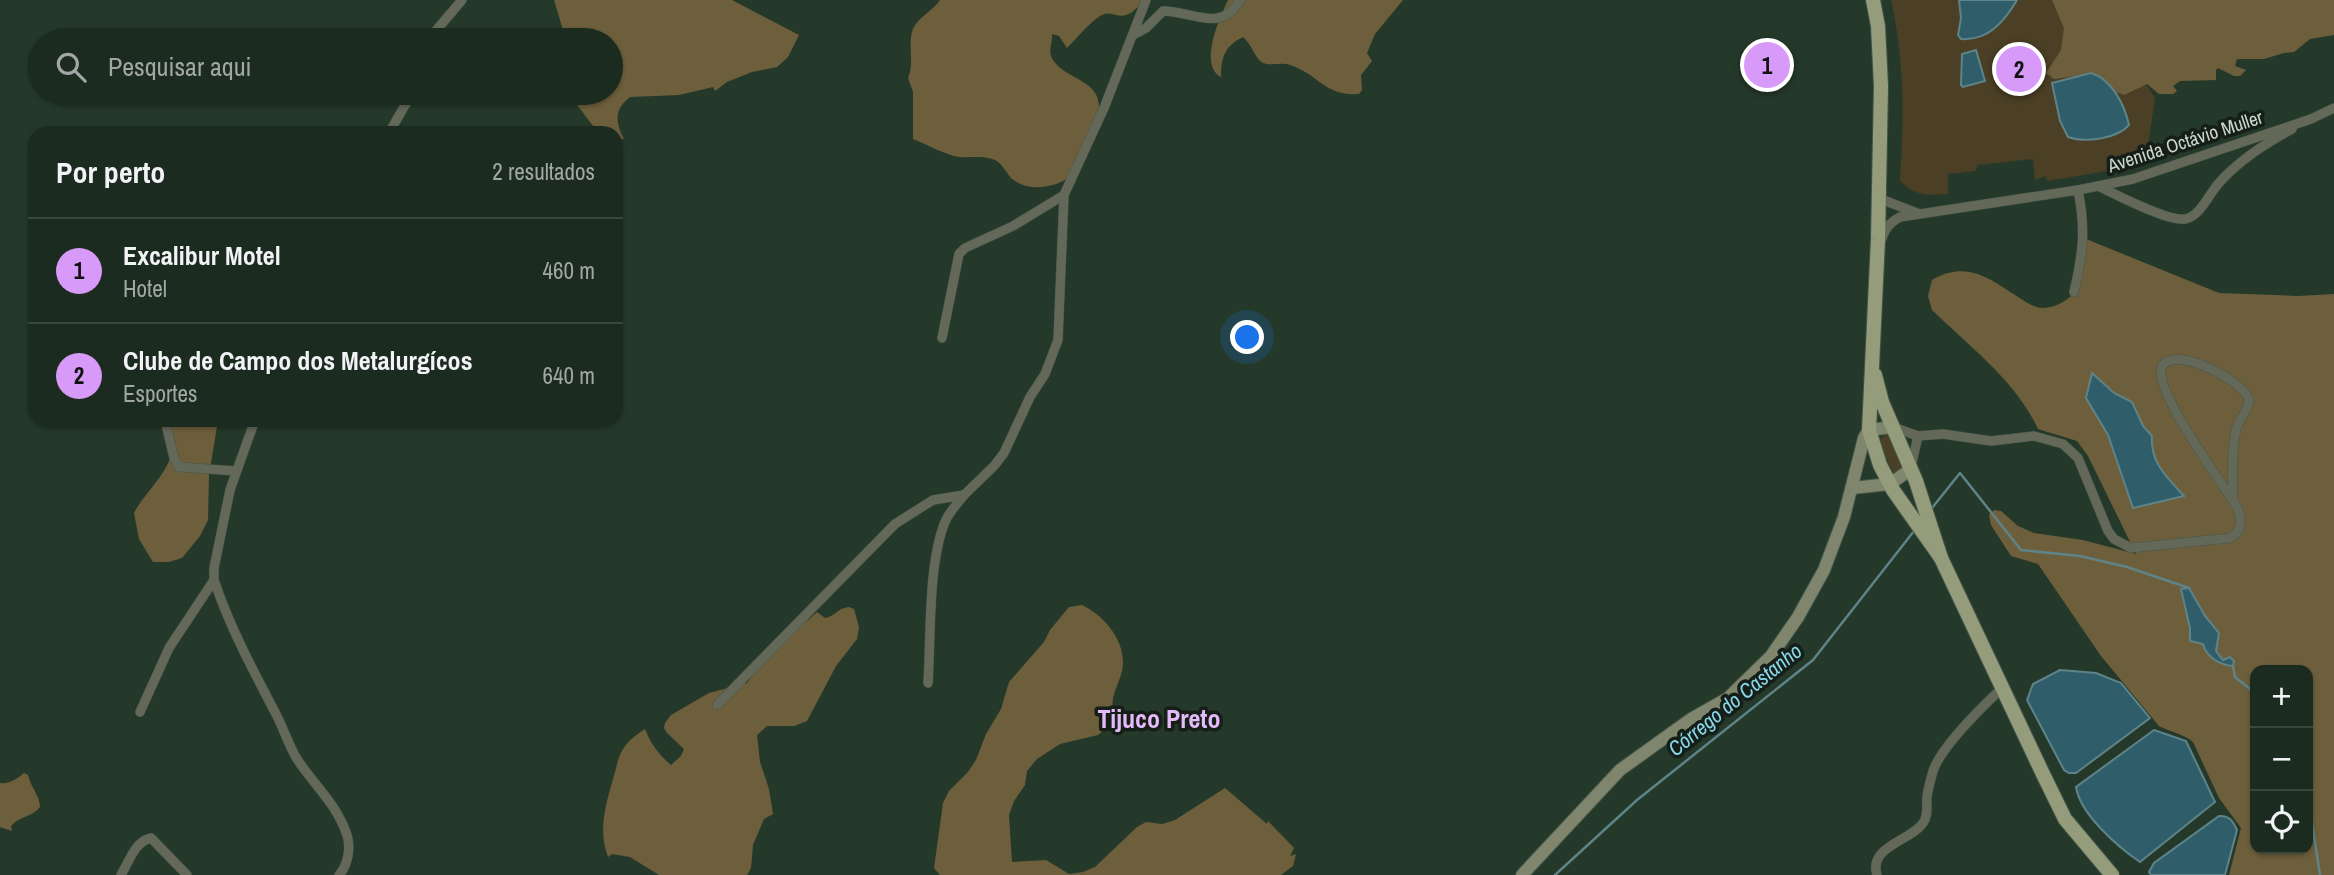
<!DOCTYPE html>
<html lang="pt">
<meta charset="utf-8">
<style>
:root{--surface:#1c2b20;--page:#253329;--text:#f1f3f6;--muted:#a0a7a5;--line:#3a473e;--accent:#d89af8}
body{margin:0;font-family:"Archivo Narrow",sans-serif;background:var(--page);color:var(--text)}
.controls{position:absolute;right:21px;bottom:21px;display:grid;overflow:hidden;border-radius:14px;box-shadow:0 2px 5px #0004}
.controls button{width:63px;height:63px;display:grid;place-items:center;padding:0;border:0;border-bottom:2px solid var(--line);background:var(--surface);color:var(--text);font:35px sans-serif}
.you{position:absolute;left:1248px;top:338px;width:24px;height:24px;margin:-18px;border:5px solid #fff;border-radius:50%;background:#1a73e8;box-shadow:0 0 0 10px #1a73e833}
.badge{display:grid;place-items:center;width:46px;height:46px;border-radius:50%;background:var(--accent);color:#111;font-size:23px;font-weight:700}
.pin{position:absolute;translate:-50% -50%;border:4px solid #fff;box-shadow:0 2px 7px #0006}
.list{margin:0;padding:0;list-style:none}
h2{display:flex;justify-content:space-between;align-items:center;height:91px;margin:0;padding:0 28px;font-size:30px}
h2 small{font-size:23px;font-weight:400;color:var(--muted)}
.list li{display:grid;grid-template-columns:46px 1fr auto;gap:21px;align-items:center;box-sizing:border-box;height:105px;padding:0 28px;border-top:2px solid var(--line)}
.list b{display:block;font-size:26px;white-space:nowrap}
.list p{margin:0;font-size:23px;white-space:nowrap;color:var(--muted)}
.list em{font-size:23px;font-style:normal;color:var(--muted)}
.icon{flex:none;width:38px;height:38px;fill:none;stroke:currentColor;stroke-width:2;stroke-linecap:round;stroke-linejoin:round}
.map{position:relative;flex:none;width:2334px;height:875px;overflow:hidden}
.search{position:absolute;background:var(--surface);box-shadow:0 2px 5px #0004;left:28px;top:28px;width:595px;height:77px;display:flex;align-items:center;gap:18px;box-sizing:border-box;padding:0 24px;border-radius:38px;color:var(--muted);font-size:26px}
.panel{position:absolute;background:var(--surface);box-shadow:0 2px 5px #0004;left:28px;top:126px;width:595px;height:301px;border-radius:21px}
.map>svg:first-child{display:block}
</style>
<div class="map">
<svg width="2334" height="875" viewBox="0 0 2334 875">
<rect width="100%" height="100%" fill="#25392a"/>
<!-- green -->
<g fill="#4b3f25">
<path d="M 1891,0 L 2091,0 L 2155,98 L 2147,152 L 2125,168 L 2048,181 L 2045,176 L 2035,180 L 2033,159 L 1978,165 L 1975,171 L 1948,174 L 1948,194 C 1926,195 1917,197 1900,181 C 1904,116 1905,65 1891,0 Z"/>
<polygon points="1886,435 1890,436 1904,469 1894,474 1880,445 1881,438"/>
</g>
<!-- forest -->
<g fill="#6e5f3c" fill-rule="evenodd">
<path d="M 554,0 L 732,0 L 799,35 L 788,57 L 777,67 L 752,72 L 727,82 L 715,91 L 713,87 L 679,95 L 630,97 C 614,109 615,123 624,139 L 616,139 L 616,133 L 597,131 L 568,93 L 611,93 L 611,40 L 566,40 Z"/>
<path d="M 940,0 L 1144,0 C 1120,30 1116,6 1100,16 C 1088,24 1077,38 1067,48 L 1059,36 L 1052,34 C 1053,43 1047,51 1053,60 C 1067,81 1101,79 1099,110 L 1072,175 C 1057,188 1028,193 1011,178 C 1005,171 1001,161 992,159 C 980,155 966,159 954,156 C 940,152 926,144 913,139 L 913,92 L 908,78 C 915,63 907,44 913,29 C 918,17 933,11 940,0 Z"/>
<path d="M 1228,0 L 1403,0 L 1375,34 L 1367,53 L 1372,61 L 1361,75 L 1362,90 L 1359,94 C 1323,96 1319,74 1290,65 C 1282,62 1270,66 1263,63 C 1255,59 1251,43 1243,37 C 1225,46 1221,57 1221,77 C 1198,65 1220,17 1228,0 Z"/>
<polygon points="2052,0 2334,0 2334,35 2310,39 2294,52 2284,53 2264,59 2237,59 2235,66 2246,70 2240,76 2234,76 2218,68 2216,70 2216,80 2180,81 2173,86 2177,91 2173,94 2159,94 2147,84 2124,95 2110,90 2084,75 2054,79 2046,73 2061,50 2064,28"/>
<path d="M 2086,239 L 2219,293 L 2298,296 L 2334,294 L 2334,875 L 2229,875 L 2241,828 L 2219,798 L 2193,742 C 2184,734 2170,732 2159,726 L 2101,656 L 2038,564 L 2011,556 L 1991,525 L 1989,515 L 1994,510 L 2001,511 L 2018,526 L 2034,533 L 2083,540 L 2136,554 L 2088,456 L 2077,441 L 2038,429 C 2016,381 1969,346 1932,310 L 1928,296 L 1932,280 C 1966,260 1989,278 2018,297 C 2026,302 2034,308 2043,308 C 2057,308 2068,299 2077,291 ZM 2255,670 L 2308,670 L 2308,849 L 2255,849 Z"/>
<path d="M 171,420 L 218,420 L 209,475 L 208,520 L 200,536 L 182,558 L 169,562 L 153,562 L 139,539 L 134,513 C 144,494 166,475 171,455 C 173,444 171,431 171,420 Z"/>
<path d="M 1082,605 C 1105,616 1128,643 1122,671 C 1120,680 1115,689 1113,698 C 1112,707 1112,716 1110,725 L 1098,735 L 1060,744 L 1037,759 L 1027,771 L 1025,785 L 1014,801 L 1009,815 L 1012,862 L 1046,860 L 1069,874 L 1083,872 L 1095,867 L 1137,827 L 1146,822 L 1162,824 L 1175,820 L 1225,788 L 1267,824 L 1268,821 L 1294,848 L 1290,856 L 1296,854 L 1293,866 L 1281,875 L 940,875 L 934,868 L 943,803 L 949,791 L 968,772 L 976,760 L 986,734 L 1001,709 L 1009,682 L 1044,642 L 1050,630 L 1069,607 Z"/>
<path d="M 849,607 L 854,609 L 859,627 L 857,639 L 836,666 L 807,721 L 794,726 L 767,726 L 757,735 L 760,762 L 769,789 L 773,814 L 764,819 L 753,845 L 751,868 L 747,875 L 659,875 L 630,857 L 612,854 L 608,857 C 597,828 607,801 615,772 C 617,765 618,758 622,751 C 627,741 636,735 645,729 C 650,743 660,756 671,765 L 681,756 L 684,749 L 667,733 L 664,728 L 665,723 L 671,715 L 709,693 L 747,683 L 765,658 L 817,612 L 825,618 C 836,616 837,608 849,607 Z"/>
<path d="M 24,773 L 28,775 C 31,788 40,796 40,807 C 33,817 19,816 11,826 L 12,831 L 0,827 L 0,783 C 10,784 17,779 24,773 Z"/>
</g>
<!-- water -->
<g fill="#2f5e6a" stroke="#5e8388" stroke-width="2">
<path d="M 1959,0 L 2017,0 C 2004,22 1988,41 1961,39 L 1958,35 L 1961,18 Z"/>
<polygon points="1976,50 1985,81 1963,87 1961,85 1962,54"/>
<path d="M 2091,73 C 2112,79 2125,106 2129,125 C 2117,139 2085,143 2068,137 L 2060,121 L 2052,83 Z"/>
<path d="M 2092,373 L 2114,393 L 2132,402 L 2143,426 L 2152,436 C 2150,463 2167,477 2184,496 L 2133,508 L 2108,435 L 2086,398 Z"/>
<path d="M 2189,588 L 2205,616 L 2219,633 L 2216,651 L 2223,660 L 2230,657 L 2234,661 L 2233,666 C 2220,665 2206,657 2203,644 L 2190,641 L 2190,628 L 2181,589 Z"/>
<polygon points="2060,670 2096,673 2121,683 2150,718 2076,773 2069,773 2064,770 2027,700 2033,684"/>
<path d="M 2154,730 L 2186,741 L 2215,802 L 2140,862 C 2118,847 2080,814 2076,787 Z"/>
<path d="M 2219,816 C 2229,815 2233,821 2237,830 L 2225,875 L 2151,875 L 2149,872 L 2154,863 Z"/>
</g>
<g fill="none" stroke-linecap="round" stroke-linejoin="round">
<!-- stream -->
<g stroke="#5e8388" stroke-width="2.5">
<polyline points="1932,508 1960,473 2021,550 2080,556 2127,567 2189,588"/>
<polyline points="2233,666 2235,677 2255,693"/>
<polyline points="2308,796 2320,875"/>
<polyline points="1555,875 1637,800 1813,660 1914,531"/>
</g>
<!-- minor casing -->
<g stroke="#435648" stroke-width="10">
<g id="minor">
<path d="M 1133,35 L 1146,28 L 1163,11 C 1192,11 1221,34 1240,0"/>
<polyline points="428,40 462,0"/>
<polyline points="389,133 412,93"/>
<path d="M 2098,186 C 2115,194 2168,222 2185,219 C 2199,217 2209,195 2218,184 C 2237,162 2266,143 2292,129"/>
<polyline points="1878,198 1917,213"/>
<path d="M 1881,241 C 1885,229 1889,223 1900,217 L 2078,190 L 2133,179 L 2311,119 L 2334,108"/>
<path d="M 2074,292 C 2083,253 2086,230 2078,190"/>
<polyline points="942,338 959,254 965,248 1013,226 1064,195"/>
<polyline points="165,420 174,458 179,467 236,471"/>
<path d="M 255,420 L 230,490 L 214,568 L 214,580 C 230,628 254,672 277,716 C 284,730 289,746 297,759 C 314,785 336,803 347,835 C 351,848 348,865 339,875"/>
<path d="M 1893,427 L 1918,436 L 1943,434 L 1991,441 L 2034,436 L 2063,444 L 2078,458 L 2108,531 L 2114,539 L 2131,548 L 2230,538 C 2242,532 2242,521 2238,509 C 2225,486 2148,385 2163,365 C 2177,345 2248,384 2249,400 C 2249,410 2238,420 2236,430 C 2231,452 2233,476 2233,499"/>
<polyline points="1911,467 1918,436"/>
<path d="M 928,683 C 931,637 928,563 945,522 C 949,512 958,503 964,495"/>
<polyline points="717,705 895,524 933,500 964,495 994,466 1004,453 1030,397 1045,374 1058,340 1064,195 1104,108 1146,0"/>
<polyline points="140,712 169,648 214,580"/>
<path d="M 121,875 C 129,862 135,841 151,838 L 187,875"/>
<path d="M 1877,875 C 1868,846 1911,841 1923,823 C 1929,815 1926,806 1927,797 C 1928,788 1931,779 1933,771 C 1941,747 1983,706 2002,688"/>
</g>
</g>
<!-- secondary casing -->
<g stroke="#435648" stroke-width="14">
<g id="secondary">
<polyline points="1852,488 1890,484 1911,469"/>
<polyline points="1522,875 1620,770 1691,719 1728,698 1771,656 1798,617 1824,570 1844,517 1864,438 1869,430 1893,427"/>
</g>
</g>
<!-- primary casing -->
<g stroke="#435648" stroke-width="16">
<g id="primary">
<polyline points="1873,0 1878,26 1881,86 1878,239 1869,430 1880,465 1893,490 1941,558"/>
<polyline points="1875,375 1882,402 1916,481 1941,558 2042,772 2065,819 2112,875"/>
</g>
</g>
<!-- minor -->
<use href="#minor" stroke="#646859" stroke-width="9"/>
<!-- secondary -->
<use href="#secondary" stroke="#7f866d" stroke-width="12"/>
<!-- primary -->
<use href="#primary" stroke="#949c7c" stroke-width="14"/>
</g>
<g text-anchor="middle" stroke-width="7" stroke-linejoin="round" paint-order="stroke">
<!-- street labels -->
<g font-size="19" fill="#ccd8ce" stroke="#151e17">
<text transform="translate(2185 141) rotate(-18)" y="7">Avenida Octávio Muller</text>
</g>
<!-- water labels -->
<g font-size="21" font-style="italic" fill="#87d8ed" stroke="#151e17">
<text transform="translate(1735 700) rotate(-39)" y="7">Córrego do Castanho</text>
</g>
<!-- district labels -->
<g font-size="26" font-weight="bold" fill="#e5bafb" stroke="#151e17">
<text x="1159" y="728">Tijuco Preto</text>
</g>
</g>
</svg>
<div class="controls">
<button>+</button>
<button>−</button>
<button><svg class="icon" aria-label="locate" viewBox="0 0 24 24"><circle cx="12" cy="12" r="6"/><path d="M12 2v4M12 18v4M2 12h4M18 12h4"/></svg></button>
</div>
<div class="you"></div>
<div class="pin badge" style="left:1767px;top:65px">1</div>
<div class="pin badge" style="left:2019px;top:69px">2</div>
<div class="search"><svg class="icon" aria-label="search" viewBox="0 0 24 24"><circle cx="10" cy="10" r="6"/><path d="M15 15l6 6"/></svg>Pesquisar aqui</div>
<section class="panel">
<h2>Por perto<small>2 resultados</small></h2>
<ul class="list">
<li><span class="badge">1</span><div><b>Excalibur Motel</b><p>Hotel</p></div><em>460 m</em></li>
<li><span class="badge">2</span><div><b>Clube de Campo dos Metalurgícos</b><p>Esportes</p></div><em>640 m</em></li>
</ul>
</section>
</div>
